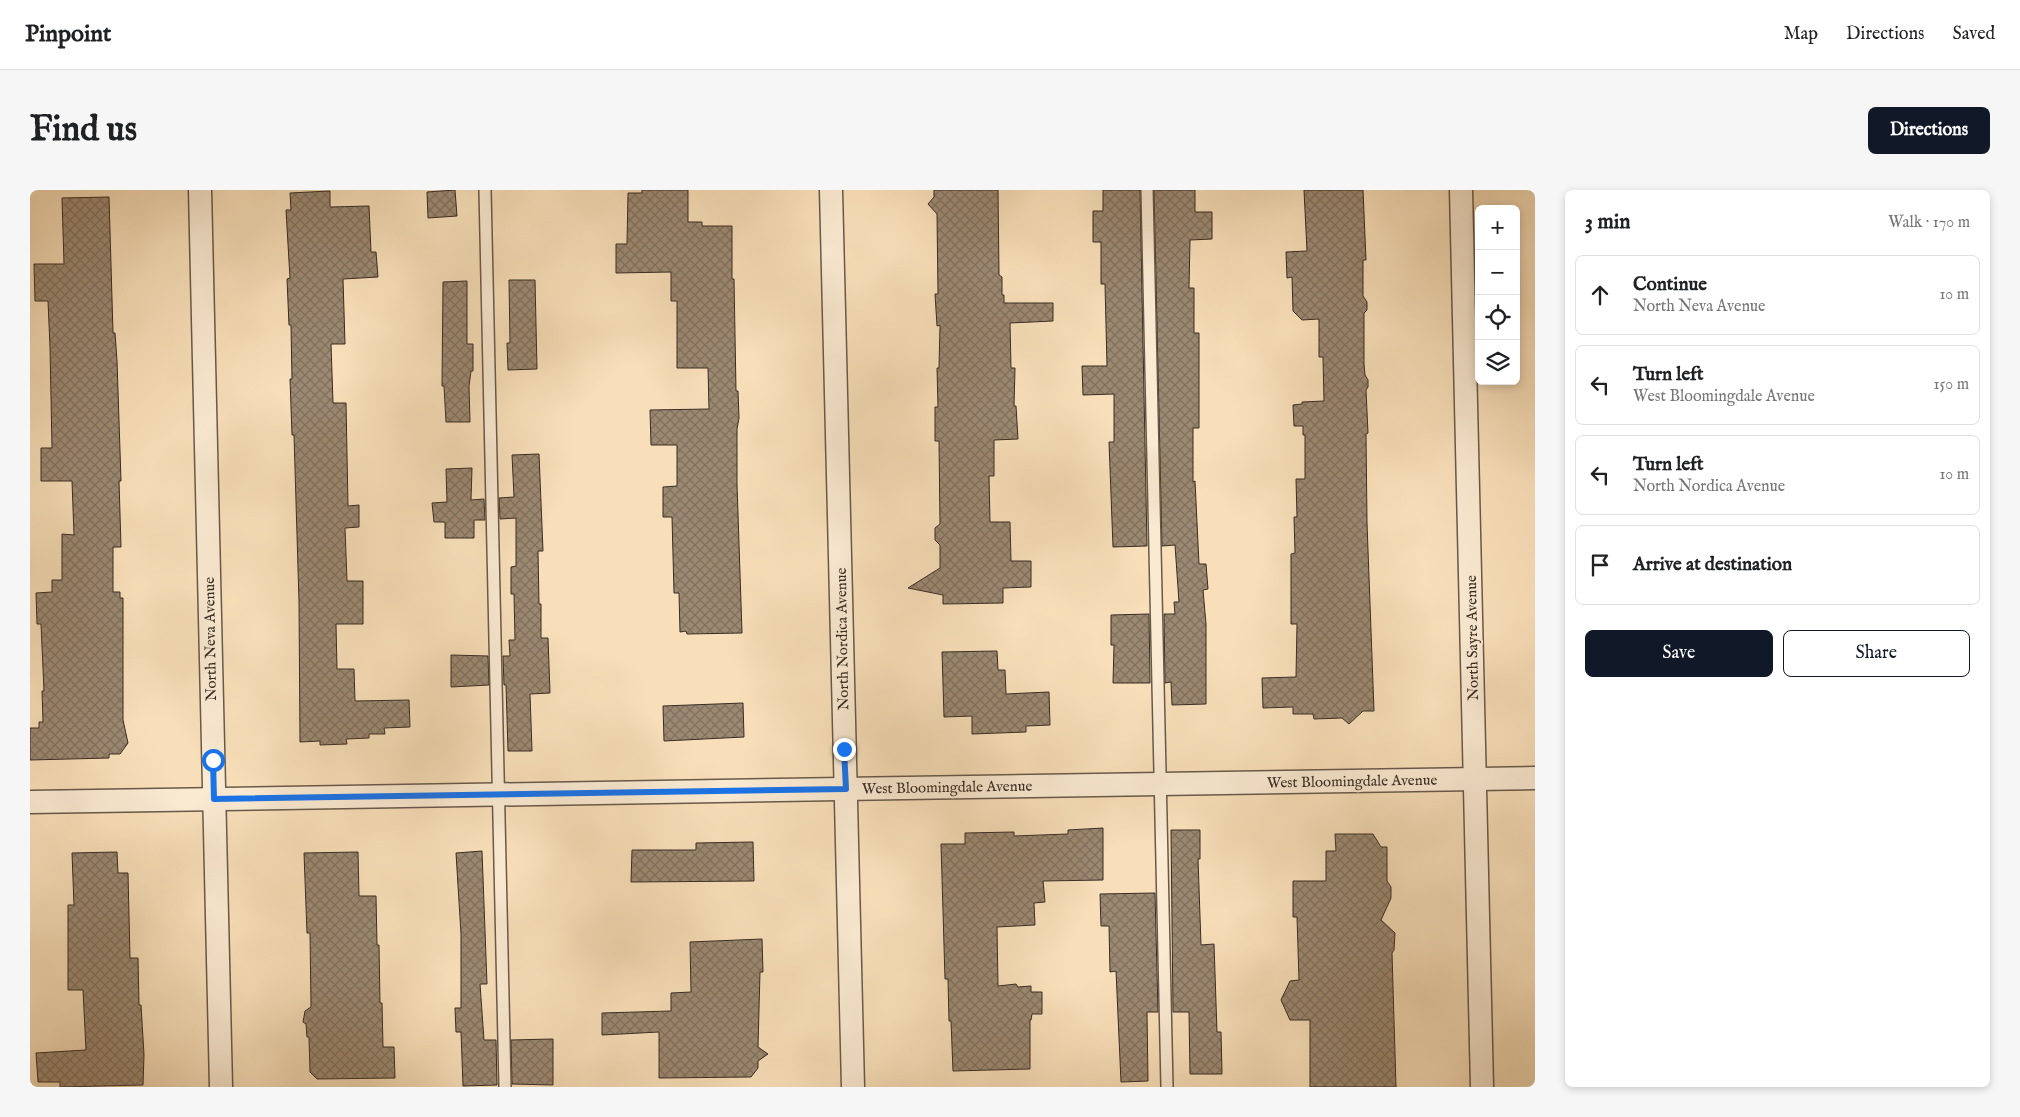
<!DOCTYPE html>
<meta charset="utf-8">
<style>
:root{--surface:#fff;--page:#f6f6f6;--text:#202124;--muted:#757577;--line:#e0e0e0;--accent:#111827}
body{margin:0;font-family:"IM FELL English",serif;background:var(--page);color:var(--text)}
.controls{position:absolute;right:15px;top:15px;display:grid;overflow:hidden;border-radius:8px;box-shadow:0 2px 8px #0003}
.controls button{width:45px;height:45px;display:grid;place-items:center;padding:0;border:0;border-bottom:1px solid var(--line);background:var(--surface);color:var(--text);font:25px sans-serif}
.stop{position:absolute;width:15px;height:15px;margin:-11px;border:4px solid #1a73e8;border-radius:50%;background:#fff}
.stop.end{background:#1a73e8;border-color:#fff;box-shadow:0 1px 5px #0008}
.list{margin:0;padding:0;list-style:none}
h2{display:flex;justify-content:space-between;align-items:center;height:65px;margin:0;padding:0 20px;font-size:21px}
h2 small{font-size:16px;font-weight:400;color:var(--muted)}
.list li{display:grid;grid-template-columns:32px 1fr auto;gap:15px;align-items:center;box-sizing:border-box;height:80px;margin:0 10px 10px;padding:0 10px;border:1px solid var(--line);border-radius:8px}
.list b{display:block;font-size:19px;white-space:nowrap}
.list p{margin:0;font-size:16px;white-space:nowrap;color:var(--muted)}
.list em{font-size:16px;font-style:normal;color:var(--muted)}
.actions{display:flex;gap:10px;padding:15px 20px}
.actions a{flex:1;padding:11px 0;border:1px solid var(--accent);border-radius:8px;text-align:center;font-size:18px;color:var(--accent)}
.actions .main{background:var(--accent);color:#fff}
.icon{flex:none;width:28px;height:28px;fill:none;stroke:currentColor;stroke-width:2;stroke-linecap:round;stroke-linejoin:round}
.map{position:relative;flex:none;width:1505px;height:897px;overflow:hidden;border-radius:8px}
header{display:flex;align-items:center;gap:30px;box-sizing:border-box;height:70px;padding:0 25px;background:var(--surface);border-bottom:1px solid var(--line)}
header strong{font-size:24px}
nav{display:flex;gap:28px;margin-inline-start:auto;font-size:18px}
.intro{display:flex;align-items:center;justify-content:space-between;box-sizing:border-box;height:120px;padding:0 30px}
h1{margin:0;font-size:35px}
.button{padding:12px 22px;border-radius:8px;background:var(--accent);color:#fff;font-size:18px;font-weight:700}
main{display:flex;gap:30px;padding:0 30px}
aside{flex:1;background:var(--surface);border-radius:8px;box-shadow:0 2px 8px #0003}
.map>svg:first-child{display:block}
</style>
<header>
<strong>Pinpoint</strong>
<nav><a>Map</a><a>Directions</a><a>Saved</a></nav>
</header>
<div class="intro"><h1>Find us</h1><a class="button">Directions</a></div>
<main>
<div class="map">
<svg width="1505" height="897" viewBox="0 0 1505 897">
<defs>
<pattern id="building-cross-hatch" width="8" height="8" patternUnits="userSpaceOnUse" patternTransform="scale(1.25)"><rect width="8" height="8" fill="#9c8972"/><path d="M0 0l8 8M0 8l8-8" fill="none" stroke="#80705d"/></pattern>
</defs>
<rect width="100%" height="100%" fill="#f8dfb9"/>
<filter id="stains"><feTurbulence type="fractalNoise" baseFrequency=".004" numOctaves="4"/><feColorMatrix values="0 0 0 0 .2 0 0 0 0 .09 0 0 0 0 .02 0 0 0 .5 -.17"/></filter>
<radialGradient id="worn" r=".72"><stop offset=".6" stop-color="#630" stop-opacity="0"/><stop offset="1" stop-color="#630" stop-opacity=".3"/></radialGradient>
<!-- building -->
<g fill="url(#building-cross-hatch)" stroke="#382c25">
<polygon points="425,0 427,26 398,28 397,2"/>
<polygon points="612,0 658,0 658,32 672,32 672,36 702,36 702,89 704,89 706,201 708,201 709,228 707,239 707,294 712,443 657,444 656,441 650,442 649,403 644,403 642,327 633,327 633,297 647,296 647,255 621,255 620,220 679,219 678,178 647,178 647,111 641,111 641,82 586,83 586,54 597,54 598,3 612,3"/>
<polygon points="904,0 968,0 969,85 972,87 972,105 974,105 974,113 1023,113 1023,131 980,133 981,178 985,178 984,216 986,216 988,249 964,250 964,286 959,286 960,332 980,332 981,371 1001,371 1001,397 973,398 973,413 913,414 913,405 878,398 910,378 910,355 905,350 905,338 910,334 909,251 905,251 905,217 908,217 907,178 909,178 910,135 907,136 905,104 908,104 907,24 898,14 904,7"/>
<polygon points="1073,0 1110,0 1117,356 1083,357 1079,252 1084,252 1084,204 1053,205 1052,176 1077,176 1075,94 1071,94 1071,52 1063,52 1063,21 1073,21"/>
<polygon points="1124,0 1165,0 1165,22 1182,22 1182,49 1160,50 1159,98 1164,98 1164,143 1169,143 1169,238 1163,238 1163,292 1165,291 1169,374 1176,374 1178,399 1173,400 1176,434 1176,514 1142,515 1141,492 1135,493 1134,424 1145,424 1144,412 1149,412 1145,355 1132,356"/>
<polygon points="1274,0 1333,0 1336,70 1333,70 1333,106 1337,112 1337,120 1334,123 1334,174 1335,185 1338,190 1338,197 1336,200 1338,243 1336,244 1337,333 1344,521 1333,521 1319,534 1312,528 1284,529 1283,524 1263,524 1263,517 1233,518 1232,488 1266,487 1267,434 1261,434 1261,364 1265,363 1264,327 1267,327 1266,289 1275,289 1275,245 1273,245 1273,236 1264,236 1263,215 1272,214 1272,212 1294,211 1293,167 1289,167 1289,129 1272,130 1263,121 1262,87 1257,88 1256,62 1277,61"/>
<polygon points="300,1 300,17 339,16 341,62 346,62 348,87 313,89 315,154 301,154 303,213 316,213 318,316 329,315 329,337 315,338 317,391 333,391 333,434 306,434 307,479 324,479 325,511 379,510 380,537 354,538 355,544 339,544 339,548 316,549 317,554 290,555 290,551 270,552 269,411 264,245 262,245 260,189 262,189 261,135 259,135 257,89 260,88 256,20 261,20 260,3"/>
<polygon points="79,7 83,143 85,143 87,171 91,291 89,291 91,357 83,357 83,402 90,402 90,408 93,408 93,530 98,553 90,564 79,564 79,568 0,570 0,538 9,538 9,532 13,532 12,501 14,501 11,434 7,434 6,403 22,402 22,390 32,390 32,344 44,345 42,291 11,291 11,258 22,258 20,157 18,111 5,111 4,74 34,74 32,8"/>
<polygon points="479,90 505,90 507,179 478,180 477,153 480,153"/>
<polygon points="437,91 437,154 443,154 443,181 441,181 439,196 440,232 416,232 414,196 412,196 413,92"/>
<polygon points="509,264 513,361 508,361 509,414 511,414 511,448 518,448 520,503 500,504 502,561 478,561 476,495 474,495 473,466 480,466 479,450 485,450 484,404 481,404 481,377 486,376 486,328 470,329 469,308 484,307 482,265"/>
<polygon points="442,278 441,310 454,309 455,330 444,330 444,348 415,348 415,332 404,332 402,313 417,312 416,279"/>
<polygon points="1119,424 1120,493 1083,493 1084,455 1081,455 1081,425"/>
<polygon points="967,461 968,480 975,480 976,504 1019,502 1020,535 996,536 996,542 942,544 942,526 914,527 912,462"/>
<polygon points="421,465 458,466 459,495 421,497"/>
<polygon points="713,513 714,547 634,551 633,516"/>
<polygon points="1073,638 1073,690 1013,691 1015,712 1004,713 1005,735 967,737 968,796 986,794 988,797 1001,796 1001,802 1012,802 1012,824 1002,824 1001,830 1000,830 1000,879 923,881 921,831 919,831 918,789 915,789 911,654 935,654 935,643 984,642 984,646 1038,644 1038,640"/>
<polygon points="1141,640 1170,640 1170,669 1168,669 1171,755 1184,754 1187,842 1191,842 1192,884 1160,884 1159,822 1143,822"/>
<polygon points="1305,644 1343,644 1351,657 1357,657 1357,691 1361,697 1361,708 1351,730 1365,743 1364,760 1362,763 1366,897 1280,897 1280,830 1260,830 1251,810 1260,791 1269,790 1267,727 1263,727 1263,691 1296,691 1296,661 1306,661"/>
<polygon points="723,652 724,691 601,692 602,660 666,660 666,653"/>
<polygon points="452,661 457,794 450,794 454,850 466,850 467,895 433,896 431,842 426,842 425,818 431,818 431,744 426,663"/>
<polygon points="87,662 88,683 98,683 100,768 108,768 109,815 111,815 114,865 113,895 30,897 30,892 8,892 6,863 56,860 53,800 38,800 38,715 44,715 42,663"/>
<polygon points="328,662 329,706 346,706 347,755 349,755 350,813 352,813 353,857 364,857 365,888 287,889 280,882 279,847 277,847 276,834 273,832 275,821 281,817 280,743 277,743 274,663"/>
<polygon points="1125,703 1128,822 1117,822 1118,891 1091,892 1086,781 1080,782 1079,736 1071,736 1070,704"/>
<polygon points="732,749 733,782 730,782 728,857 738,864 728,871 728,878 721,887 629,888 629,842 572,845 572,823 641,821 641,803 661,802 660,752"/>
<polygon points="523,849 523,895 482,894 481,850"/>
</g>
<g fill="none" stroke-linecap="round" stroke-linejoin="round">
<!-- service casing -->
<g stroke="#68594a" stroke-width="14">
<g id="service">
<polyline points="455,0 475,897"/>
<polyline points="1117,0 1137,897"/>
</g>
</g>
<!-- minor casing -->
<g stroke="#68594a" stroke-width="25">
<g id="minor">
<polyline points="170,0 191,897"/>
<polyline points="801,0 823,897"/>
<polyline points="1431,0 1452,897"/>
<polyline points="0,612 1505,588"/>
</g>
</g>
<!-- service -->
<use href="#service" stroke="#faead2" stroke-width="11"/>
<!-- minor -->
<use href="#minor" stroke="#faead2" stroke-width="22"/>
</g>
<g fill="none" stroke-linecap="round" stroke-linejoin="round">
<!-- route -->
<polyline stroke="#1a73e8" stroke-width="6" points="183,570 184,609 816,599 814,559"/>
</g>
<g text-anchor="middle" stroke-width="4" stroke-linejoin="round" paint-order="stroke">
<!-- street labels -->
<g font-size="15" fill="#382c25" stroke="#faead2">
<text transform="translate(1442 448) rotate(-91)" y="5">North Sayre Avenue</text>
<text transform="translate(180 449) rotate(-91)" y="5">North Neva Avenue</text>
<text transform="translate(812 449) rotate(-91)" y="5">North Nordica Avenue</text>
<text transform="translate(1322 591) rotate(-1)" y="5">West Bloomingdale Avenue</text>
<text transform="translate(917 597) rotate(-1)" y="5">West Bloomingdale Avenue</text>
</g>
</g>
<rect width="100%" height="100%" filter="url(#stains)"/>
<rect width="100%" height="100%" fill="url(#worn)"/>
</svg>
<div class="controls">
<button>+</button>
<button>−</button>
<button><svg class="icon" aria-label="locate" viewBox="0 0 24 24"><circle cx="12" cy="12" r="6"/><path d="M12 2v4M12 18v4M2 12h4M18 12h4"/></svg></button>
<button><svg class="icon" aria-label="layers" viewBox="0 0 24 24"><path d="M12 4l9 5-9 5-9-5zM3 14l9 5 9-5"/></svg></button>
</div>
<div class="stop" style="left:183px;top:570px"></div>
<div class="stop end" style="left:814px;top:559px"></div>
</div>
<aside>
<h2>3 min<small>Walk · 170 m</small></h2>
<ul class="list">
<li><svg class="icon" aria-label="ahead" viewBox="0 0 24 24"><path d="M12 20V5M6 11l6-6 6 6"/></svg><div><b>Continue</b><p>North Neva Avenue</p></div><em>10 m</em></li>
<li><svg class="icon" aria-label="left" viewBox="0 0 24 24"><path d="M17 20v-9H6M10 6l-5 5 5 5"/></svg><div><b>Turn left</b><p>West Bloomingdale Avenue</p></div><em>150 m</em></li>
<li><svg class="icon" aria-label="left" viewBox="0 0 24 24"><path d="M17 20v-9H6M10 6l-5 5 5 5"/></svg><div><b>Turn left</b><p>North Nordica Avenue</p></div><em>10 m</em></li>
<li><svg class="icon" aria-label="arrive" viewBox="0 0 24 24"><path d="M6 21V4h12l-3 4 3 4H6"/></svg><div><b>Arrive at destination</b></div></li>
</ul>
<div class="actions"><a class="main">Save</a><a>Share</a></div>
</aside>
</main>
